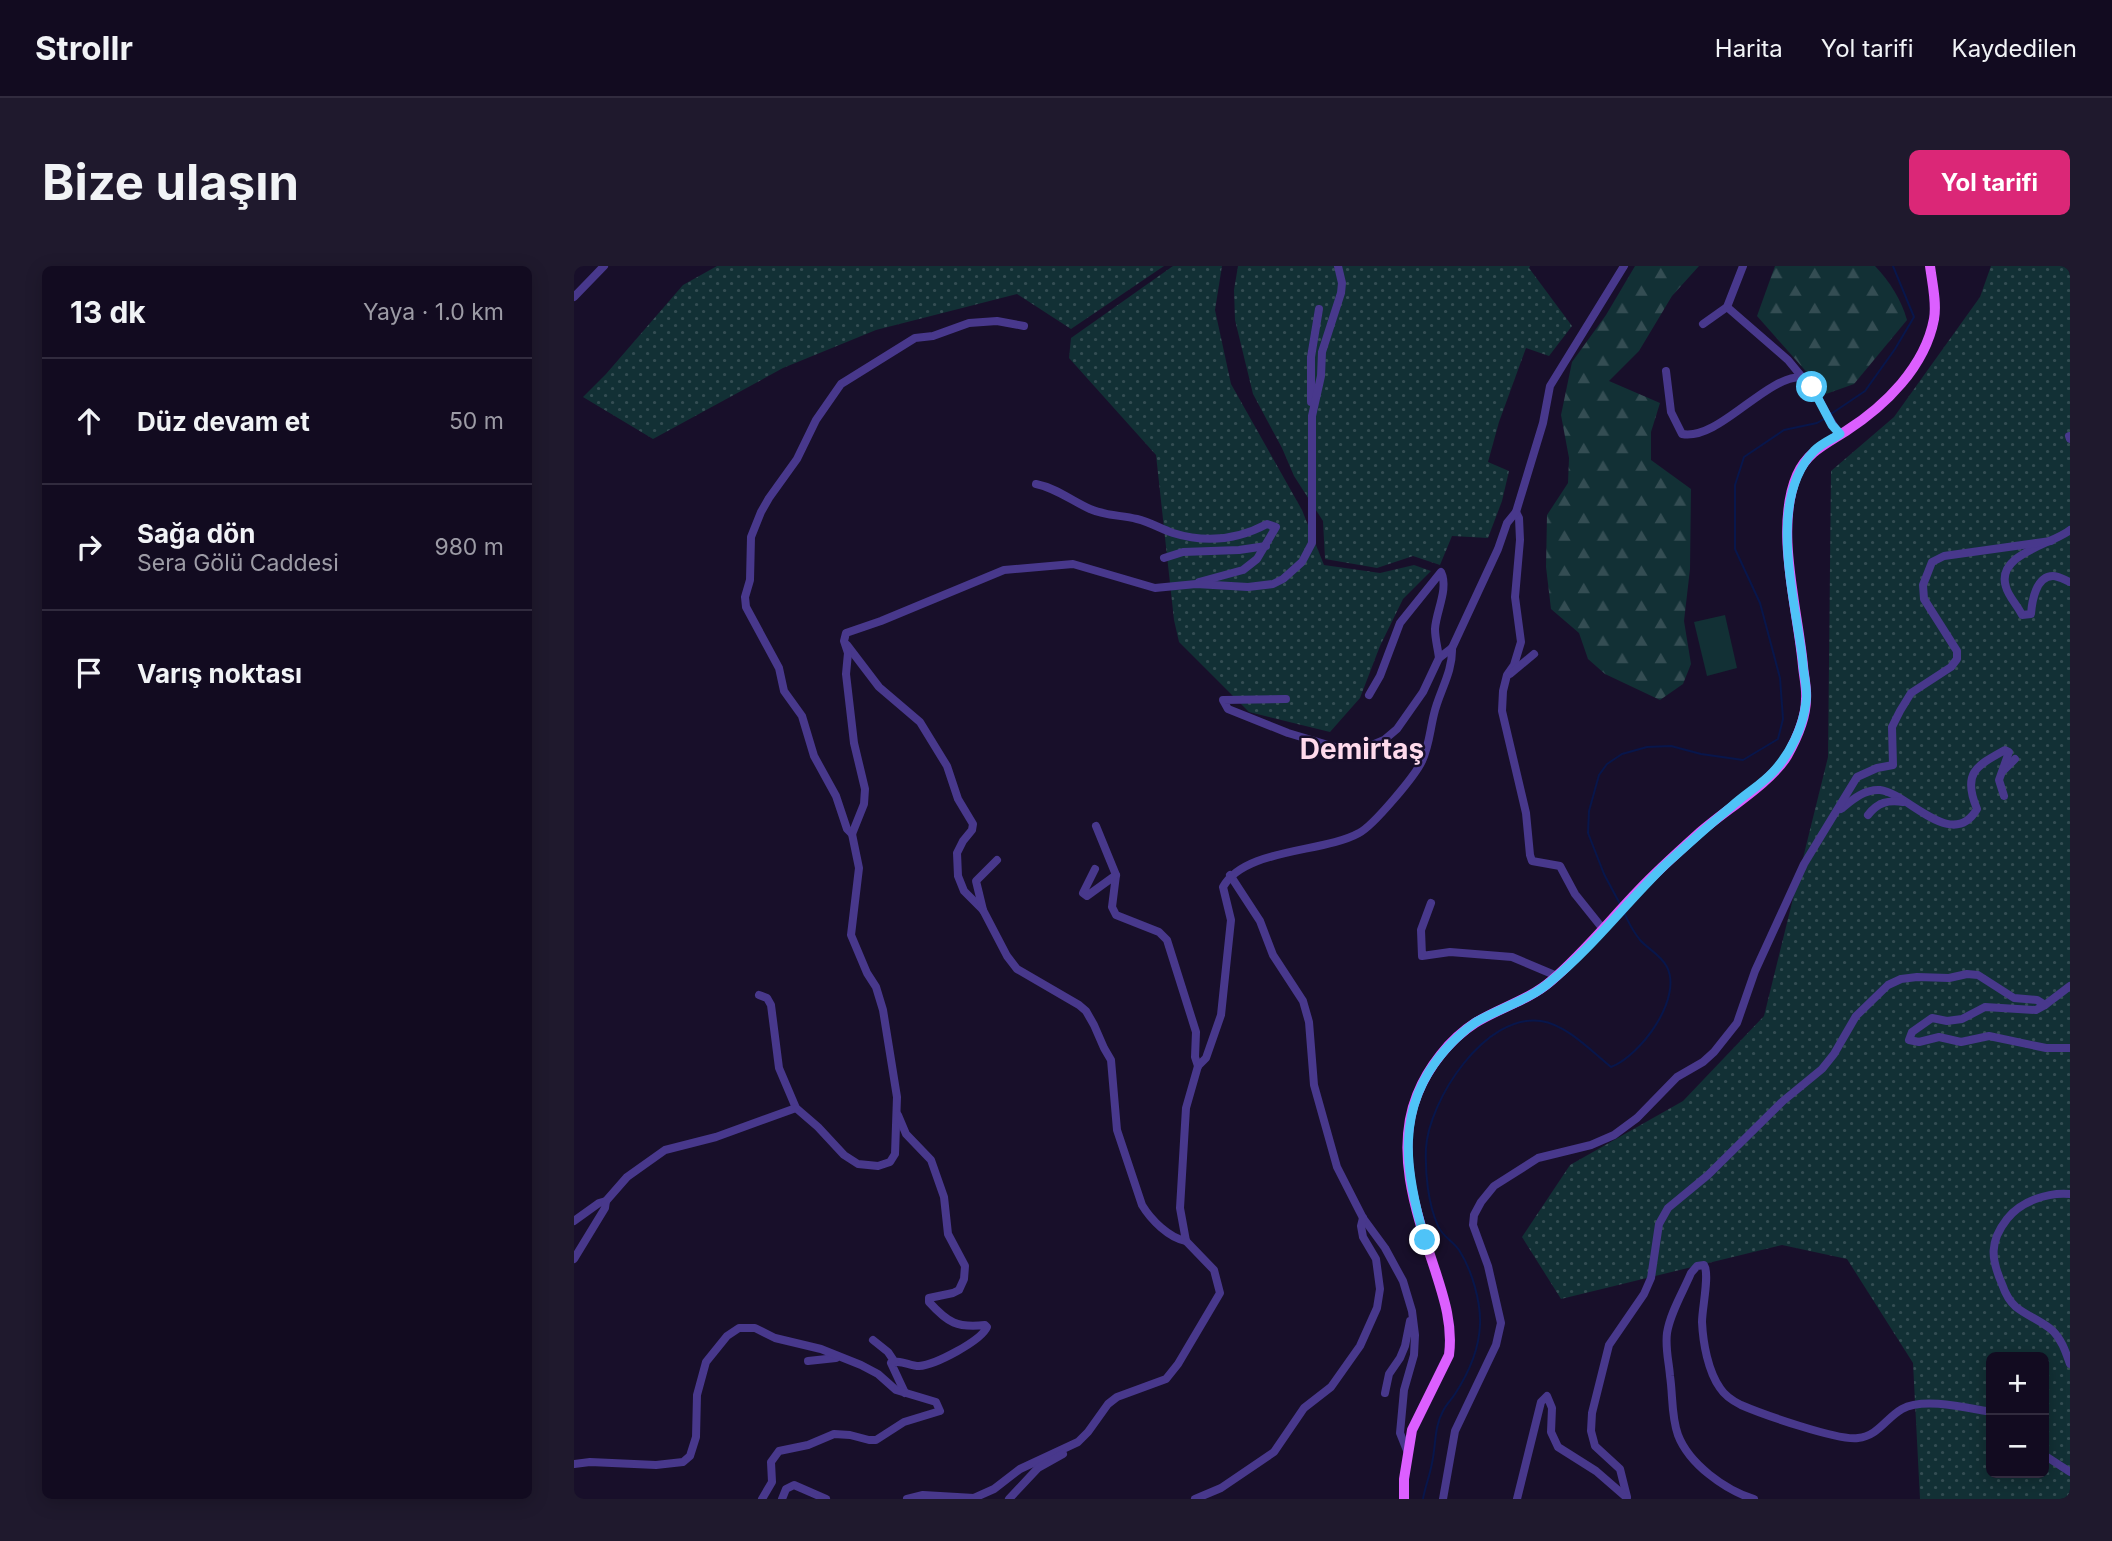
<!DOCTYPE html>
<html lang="tr">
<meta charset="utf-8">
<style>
:root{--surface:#120b20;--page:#1f192d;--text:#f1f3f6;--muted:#9c9ba5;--line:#312b3e;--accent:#db2777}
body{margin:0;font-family:Inter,sans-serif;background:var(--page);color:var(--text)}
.controls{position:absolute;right:21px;bottom:21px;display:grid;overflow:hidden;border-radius:10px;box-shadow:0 4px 18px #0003}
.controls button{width:63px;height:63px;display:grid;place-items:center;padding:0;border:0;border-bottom:2px solid var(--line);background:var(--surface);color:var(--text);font:35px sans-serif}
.stop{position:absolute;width:21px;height:21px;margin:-16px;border:5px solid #4fc3f7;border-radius:50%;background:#fff}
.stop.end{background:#4fc3f7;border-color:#fff;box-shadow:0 2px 7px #0008}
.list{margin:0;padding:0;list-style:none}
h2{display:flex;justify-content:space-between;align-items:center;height:91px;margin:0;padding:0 28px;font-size:30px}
h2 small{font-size:23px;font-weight:400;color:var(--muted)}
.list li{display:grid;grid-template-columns:46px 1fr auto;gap:21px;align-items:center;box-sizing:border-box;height:126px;padding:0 28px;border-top:2px solid var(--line)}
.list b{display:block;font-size:26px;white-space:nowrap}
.list p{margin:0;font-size:23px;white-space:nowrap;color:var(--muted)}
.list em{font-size:23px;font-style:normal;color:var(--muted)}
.icon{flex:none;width:38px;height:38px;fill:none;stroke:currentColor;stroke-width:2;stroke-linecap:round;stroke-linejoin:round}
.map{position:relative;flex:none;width:1496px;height:1233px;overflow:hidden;border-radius:10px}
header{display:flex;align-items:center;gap:42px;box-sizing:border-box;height:98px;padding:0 35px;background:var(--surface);border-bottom:2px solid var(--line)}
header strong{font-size:33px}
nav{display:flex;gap:38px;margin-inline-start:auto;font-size:24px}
.intro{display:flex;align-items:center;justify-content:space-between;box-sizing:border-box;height:168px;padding:0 42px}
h1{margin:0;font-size:49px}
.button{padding:18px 32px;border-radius:10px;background:var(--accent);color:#fff;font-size:24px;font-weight:700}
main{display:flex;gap:42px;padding:0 42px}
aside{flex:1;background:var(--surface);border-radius:10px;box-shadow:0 4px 18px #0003}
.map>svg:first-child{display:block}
</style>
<header>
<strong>Strollr</strong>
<nav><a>Harita</a><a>Yol tarifi</a><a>Kaydedilen</a></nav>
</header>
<div class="intro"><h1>Bize ulaşın</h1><a class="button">Yol tarifi</a></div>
<main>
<aside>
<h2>13 dk<small>Yaya · 1.0 km</small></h2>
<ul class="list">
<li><svg class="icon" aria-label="ahead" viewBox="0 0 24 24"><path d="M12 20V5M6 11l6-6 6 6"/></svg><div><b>Düz devam et</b></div><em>50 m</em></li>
<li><svg class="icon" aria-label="right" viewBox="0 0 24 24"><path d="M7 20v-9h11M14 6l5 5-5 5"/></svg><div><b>Sağa dön</b><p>Sera Gölü Caddesi</p></div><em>980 m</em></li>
<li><svg class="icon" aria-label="arrive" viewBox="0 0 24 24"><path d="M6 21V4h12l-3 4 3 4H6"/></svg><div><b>Varış noktası</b></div></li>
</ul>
</aside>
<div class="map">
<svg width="1496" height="1233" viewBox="0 0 1496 1233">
<defs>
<pattern id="grass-dots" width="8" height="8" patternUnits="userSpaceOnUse" patternTransform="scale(1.75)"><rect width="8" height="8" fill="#123035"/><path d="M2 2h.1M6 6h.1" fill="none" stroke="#344d53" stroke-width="1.8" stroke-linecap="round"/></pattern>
<pattern id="forest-firs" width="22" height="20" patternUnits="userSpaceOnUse" patternTransform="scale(1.75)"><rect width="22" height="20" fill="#123035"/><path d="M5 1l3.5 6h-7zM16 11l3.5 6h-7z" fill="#344d53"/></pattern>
</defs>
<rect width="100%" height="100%" fill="#180f2a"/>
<!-- grass -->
<g fill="url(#grass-dots)" fill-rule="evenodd">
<polygon points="143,0 590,0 497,63 443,28 302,64 209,102 79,173 9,131 32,108 109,19"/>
<polygon points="599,0 648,0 641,44 657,118 728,244 750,299 806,307 840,299 857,305 829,333 806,380 786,432 756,466 675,446 605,376 600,354 582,189 495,92 497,72"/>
<polygon points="664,0 956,0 955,2 998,60 975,90 952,82 925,156 914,196 935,205 928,235 914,272 878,270 866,299 839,290 803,302 751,293 749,255 720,210 708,182 679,128 661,54 660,24"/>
<path d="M 1417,0 L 1496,0 L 1496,1233 L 1346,1233 L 1339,1097 L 1273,993 L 1208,979 L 987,1033 L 948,971 L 996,899 L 1109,835 L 1190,750 L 1254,491 L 1257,205 L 1320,151 L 1406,31 ZM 1417,1091 L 1470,1091 L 1470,1207 L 1417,1207 Z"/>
</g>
<!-- forest -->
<g fill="url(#forest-firs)">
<polygon points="1061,0 1125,0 1098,30 1065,85 1035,115 1086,137 1077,166 1077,194 1117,223 1116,303 1110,355 1117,398 1109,418 1086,434 1031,408 1014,393 1005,367 977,343 972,301 973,249 994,217 995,192 987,149 998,96 1032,49"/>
<path d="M 1201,0 L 1301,0 C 1316,16 1327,33 1333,54 L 1280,118 L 1252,128 L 1183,50 Z"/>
</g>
<!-- garden -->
<polygon fill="#123035" points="1151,349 1163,402 1133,410 1120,356"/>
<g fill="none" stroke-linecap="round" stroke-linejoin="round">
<!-- stream -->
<g stroke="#08164b" stroke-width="2">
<polyline points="1257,148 1291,125 1321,83 1340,51 1319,0"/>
<polyline points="1046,638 1030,608 1014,567 1015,545 1025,509 1033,498 1048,488 1073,481 1097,480 1127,488 1169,494 1204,473 1209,453 1206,412 1186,337 1161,283 1161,219 1170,191 1210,164 1243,157 1250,153"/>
<path d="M 849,1233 C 851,1221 856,1209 858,1197 C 862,1180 860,1161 869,1145 C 872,1139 877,1134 881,1128 C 894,1108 905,1083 906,1059 C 907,1036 898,1004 885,984 C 879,975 868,970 864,960 C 854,938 851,907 852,882 C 855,834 911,747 967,755 C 993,759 1017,785 1037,801 C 1066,790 1109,733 1093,701 C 1087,689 1074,683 1066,674 C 1059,665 1054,656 1050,646"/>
</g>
<!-- minor -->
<g stroke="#48388c" stroke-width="8">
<polyline points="0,31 30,0"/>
<polyline points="1153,41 1214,94 1228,111"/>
<polyline points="1129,58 1153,41 1169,0"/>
<path d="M 1092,105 L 1097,146 L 1108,168 C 1145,175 1191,110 1228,111 C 1245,126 1251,151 1266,168"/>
<polyline points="737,136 737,91 745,43"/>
<polyline points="1495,170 1496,173"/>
<path d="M 462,218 C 482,222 498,235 516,243 C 532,250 547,249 563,253 C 576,256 587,263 599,267 C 631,277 663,274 693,258 L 702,261 L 683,293 L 669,304 L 625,316"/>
<polyline points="942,246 945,252 946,274 941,331 947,376 940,399 933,409 929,425 928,445 952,547 956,589 958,595 986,600 1001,628 1029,663"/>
<path d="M 1496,264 C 1479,278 1421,288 1432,321 C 1434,330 1444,340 1448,349 L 1457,348 C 1458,335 1462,310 1479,310 C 1484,310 1491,314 1496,316"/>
<polyline points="590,292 609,286 665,284 692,280"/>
<path d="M 273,379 L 305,421 L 346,456 L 373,500 L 384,533 L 399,558 L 398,564 L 389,575 L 383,587 L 384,610 L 390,625 L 409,644 L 433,690 L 443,703 L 505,739 L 512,745 L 520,759 L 530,782 L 537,794 L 543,864 L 568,939 C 577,954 595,972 612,975"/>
<polyline points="936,408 960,388"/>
<path d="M 795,429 L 806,410 L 826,357 L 867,306 C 875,323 862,345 861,363 C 861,373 864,383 865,392"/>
<polyline points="712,433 649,434 654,443 714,467 771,484 786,484 810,474 823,463 849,426 865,392 878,382 924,283 933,257 942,246 969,157 976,120 1050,0"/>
<polyline points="1430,504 1441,493"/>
<path d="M 1267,543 C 1278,534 1290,523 1306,524 C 1334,527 1378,586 1403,543 C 1388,507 1402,500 1431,484 L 1435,486 L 1425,514 L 1430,530"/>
<path d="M 1294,549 C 1304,536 1314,534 1329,536"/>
<polyline points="522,560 542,609 538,641 542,649 585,666 593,674 622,766 621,791 624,800"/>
<polyline points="278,568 273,563 262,530 240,490 228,450 210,425 205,402 172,341 171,331 176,314 177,271 187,246 195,232 223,193 242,154 267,118 341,72 359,70 395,57 423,55 450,60"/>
<polyline points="521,603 509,627 513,630 542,609"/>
<polyline points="656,609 686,655 699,689 729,735 735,756 740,819 763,901 789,952 811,982 829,1015 838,1045 841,1069 840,1089 830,1124 826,1167 834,1187"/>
<polyline points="857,637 847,664 848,690 876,686 938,691 983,710"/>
<polyline points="409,644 402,615 423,594"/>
<polyline points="185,729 193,732 197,739 205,802 222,842 244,861 270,889 284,898 304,900 316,896 321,888 323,831 309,744 302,721 293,707 277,669 285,602 278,568 290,538 291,523 280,477 272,408 274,387 270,375 272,367 307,355 430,304 499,298 581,322 622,318 674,321 699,318 709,313 728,296 738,277 738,150 747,110 748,86 767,27 768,17 764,0"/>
<polyline points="1471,739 1496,720"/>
<path d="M 324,849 L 332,868 L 357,894 L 370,931 L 374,968 L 391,1000 L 390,1013 L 385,1024 L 379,1027 L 355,1032 L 355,1036 C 374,1057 383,1062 411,1059 L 413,1061 C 407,1075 361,1099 345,1100 C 335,1100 327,1093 317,1097 L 331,1127"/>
<path d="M 1496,928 C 1474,926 1447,935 1433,953 C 1415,976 1417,993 1428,1018 C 1431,1027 1435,1035 1442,1041 C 1453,1050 1468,1055 1479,1065 C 1488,1074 1492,1087 1496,1098"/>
<polyline points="0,955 25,937 32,935"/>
<polyline points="0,993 31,942 32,935 53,911 91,884 142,871 222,842"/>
<polyline points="299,1074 314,1086 320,1095"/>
<polyline points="234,1095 262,1092"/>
<polyline points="811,1127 815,1108 826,1092 831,1080 836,1055"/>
<polyline points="1470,1189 1496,1206"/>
<polyline points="0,1198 16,1196 82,1199 109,1196 116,1190 122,1171 123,1129 132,1096 153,1070 165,1062 181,1062 201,1072 247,1083 287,1099 304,1108 322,1124 362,1136 366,1145 330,1156 302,1174 295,1174 276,1169 260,1168 234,1179 205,1185 197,1196 198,1216 188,1233"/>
<polyline points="1053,1231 1046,1203 1021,1180 1017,1165 1018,1147 1035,1079 1070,1028 1077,1012 1085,958 1094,942 1134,909 1209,835 1248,803 1260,788 1282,750 1314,719 1327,713 1343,711 1375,712 1393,708 1404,709 1440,732 1463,734 1471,739 1462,744 1411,741 1388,753 1373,755 1358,752 1338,766 1335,774 1345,776 1365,771 1387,776 1415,770 1472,782 1496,782"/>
<polyline points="208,1233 212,1223 220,1219 252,1233"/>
<path d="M 333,1233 L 349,1229 L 400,1232 L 420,1223 L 446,1203 L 504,1176 L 514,1166 L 534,1138 L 543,1131 L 592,1113 L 604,1098 L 646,1027 L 640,1004 L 612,975 L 606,942 L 612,842 L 624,800 L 632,792 L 647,749 L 657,654 L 649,621 C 671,582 749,587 785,567 C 799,560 841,510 848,495 C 855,480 856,464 860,448 C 865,426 879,406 878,382"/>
<polyline points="435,1233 464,1202 489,1188"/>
<polyline points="621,1233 647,1222 700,1186 730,1142 757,1121 786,1080 803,1042 806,1023 802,993 789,971 787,960 789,952"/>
<polyline points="869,1233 881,1165 922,1079 927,1057 914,1000 899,959 900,949 907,936 920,920 964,892 1017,879 1040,869 1063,852 1103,811 1129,796 1140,786 1163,757 1181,705 1230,598 1283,511 1303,502 1319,499 1318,461 1326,445 1337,427 1377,401 1383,393 1383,385 1350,333 1349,319 1358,296 1370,290 1477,275"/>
<polyline points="943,1233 967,1136 973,1130 978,1142 977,1166 984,1181 1022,1205 1052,1231"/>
<path d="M 1180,1233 C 1151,1224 1115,1198 1104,1169 C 1097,1150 1099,1129 1096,1110 C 1095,1096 1091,1082 1093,1067 C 1096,1047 1109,1026 1117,1007 L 1123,1000 L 1130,999 C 1136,1008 1128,1042 1128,1056 C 1129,1077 1134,1105 1146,1122 C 1151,1130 1159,1135 1167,1139 C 1188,1148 1264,1175 1284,1172 C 1304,1170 1312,1152 1328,1143 C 1350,1131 1393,1142 1417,1146"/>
</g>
<!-- major -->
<path stroke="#dc5fff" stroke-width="10" d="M 830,1233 L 830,1213 L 838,1164 L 875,1089 C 879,1059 870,1032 861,1004 C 843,949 820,886 843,829 C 854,801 876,773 901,757 C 925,742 955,734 977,715 C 1009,688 1036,654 1065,624 C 1083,605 1103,587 1123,569 C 1148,546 1197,517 1213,490 C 1222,474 1232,451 1232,433 C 1233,423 1230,411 1229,400 C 1224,343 1200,262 1223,209 C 1233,186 1252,178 1272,165 C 1311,140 1351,101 1360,53 C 1363,37 1358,16 1356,0"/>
</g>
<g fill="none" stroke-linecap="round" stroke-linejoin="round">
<!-- route -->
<path stroke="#4fc3f7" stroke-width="9" d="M 851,974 C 831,906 820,842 871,784 C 880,774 890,764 902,756 C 926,742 955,734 976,716 C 1018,682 1052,637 1091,599 C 1113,579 1135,559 1158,540 C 1171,528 1187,519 1199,506 C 1216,488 1229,462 1232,436 C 1234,425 1230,411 1229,399 C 1223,337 1191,236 1240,185 C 1246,178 1258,173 1266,168 L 1258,159 L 1238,121"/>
</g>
<g text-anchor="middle" stroke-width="5" stroke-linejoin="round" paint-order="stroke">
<!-- quarter labels -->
<g font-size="28" font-weight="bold" fill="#ffdaec" stroke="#180f2a">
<text x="788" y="493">Demirtaş</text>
</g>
</g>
</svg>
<div class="controls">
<button>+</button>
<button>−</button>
</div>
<div class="stop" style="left:1238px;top:121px"></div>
<div class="stop end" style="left:851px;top:974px"></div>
</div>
</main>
